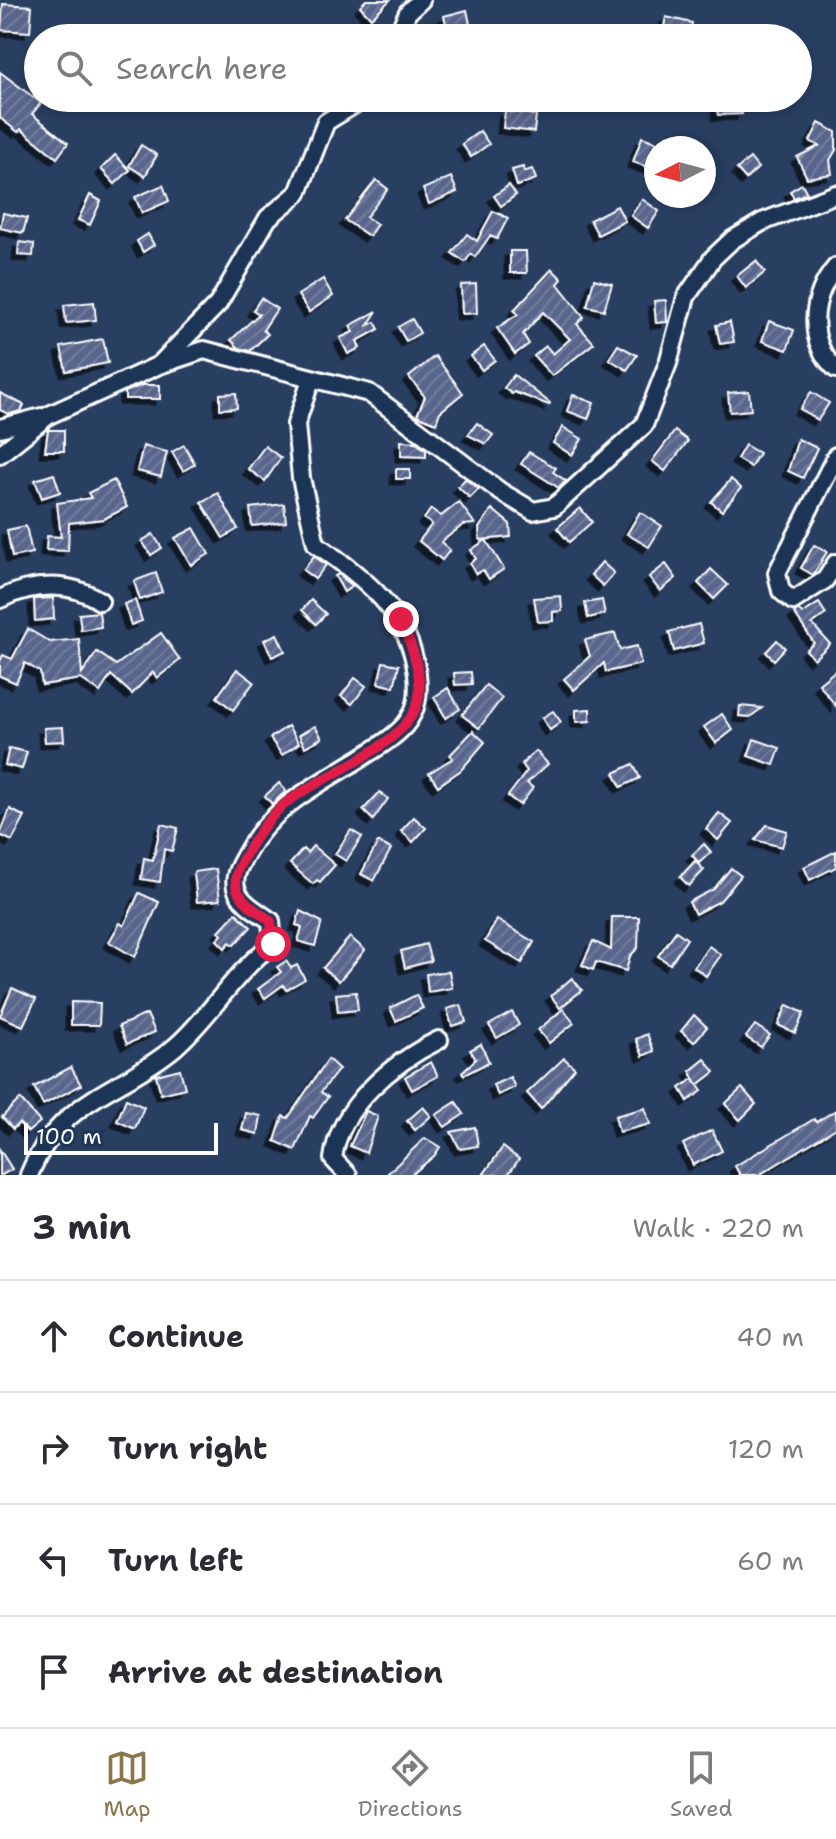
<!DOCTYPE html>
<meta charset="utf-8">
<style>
:root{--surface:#fff;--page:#f7f7f7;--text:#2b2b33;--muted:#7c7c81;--line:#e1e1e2;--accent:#8a764a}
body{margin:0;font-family:"Shantell Sans",sans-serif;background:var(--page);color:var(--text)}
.compass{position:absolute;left:644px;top:136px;width:72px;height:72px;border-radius:50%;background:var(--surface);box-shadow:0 4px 12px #0003;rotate:264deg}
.scale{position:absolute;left:24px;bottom:20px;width:194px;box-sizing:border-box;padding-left:8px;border:4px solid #fff;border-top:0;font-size:22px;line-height:28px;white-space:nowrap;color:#fff;-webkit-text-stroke:6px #1d3557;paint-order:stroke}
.stop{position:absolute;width:24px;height:24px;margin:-18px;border:6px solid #e11d48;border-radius:50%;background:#fff}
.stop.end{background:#e11d48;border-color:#fff;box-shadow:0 2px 8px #0008}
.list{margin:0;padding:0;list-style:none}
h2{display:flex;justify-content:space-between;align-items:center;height:104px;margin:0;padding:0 32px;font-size:34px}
h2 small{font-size:26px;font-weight:400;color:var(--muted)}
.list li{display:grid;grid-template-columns:52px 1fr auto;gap:24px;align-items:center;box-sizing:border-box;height:112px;padding:0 32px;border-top:2px solid var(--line)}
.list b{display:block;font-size:30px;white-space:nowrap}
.list em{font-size:26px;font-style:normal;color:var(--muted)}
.icon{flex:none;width:44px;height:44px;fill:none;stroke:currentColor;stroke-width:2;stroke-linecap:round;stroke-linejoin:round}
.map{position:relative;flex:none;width:836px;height:1175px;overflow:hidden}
.search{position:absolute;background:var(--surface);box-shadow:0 4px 12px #0003;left:24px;right:24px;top:24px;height:88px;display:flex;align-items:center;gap:20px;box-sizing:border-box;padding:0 28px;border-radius:44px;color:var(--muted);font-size:30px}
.sheet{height:552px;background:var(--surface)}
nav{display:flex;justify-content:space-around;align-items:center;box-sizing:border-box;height:112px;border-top:2px solid var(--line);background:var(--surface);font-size:22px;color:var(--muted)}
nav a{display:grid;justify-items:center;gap:4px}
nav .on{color:var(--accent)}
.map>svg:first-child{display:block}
</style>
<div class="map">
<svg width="836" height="1175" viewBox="0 0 836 1175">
<defs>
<pattern id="building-hatch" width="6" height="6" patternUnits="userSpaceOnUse" patternTransform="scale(2)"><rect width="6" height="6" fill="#59658c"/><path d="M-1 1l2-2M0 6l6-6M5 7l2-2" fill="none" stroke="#727c9d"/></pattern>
<filter id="shadow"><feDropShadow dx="-5.5" dy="5.5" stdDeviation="0" flood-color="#0009"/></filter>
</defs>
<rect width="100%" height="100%" fill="#293f62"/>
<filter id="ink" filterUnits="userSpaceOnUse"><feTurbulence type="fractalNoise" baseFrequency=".0125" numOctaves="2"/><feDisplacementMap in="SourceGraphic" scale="16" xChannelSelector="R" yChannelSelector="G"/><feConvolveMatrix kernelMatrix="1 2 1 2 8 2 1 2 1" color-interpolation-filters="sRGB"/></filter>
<g filter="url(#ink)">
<!-- building -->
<g fill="url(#building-hatch)" stroke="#fff" stroke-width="2" filter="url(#shadow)">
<polygon points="366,0 390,0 371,18 360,6"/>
<polygon points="3,4 32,6 30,32 1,30"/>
<polygon points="467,10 470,24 448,31 444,16"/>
<polygon points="666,17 692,23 689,38 663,32"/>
<polygon points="0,72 41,103 32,114 68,143 57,158 21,129 18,132 0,118"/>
<polygon points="717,98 741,98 742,114 718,115"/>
<polygon points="505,111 536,115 534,132 503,128"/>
<polygon points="819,123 836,132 836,150 830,160 832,174 807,178 797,157 819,146 810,141"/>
<polygon points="480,131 489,144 471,157 462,144"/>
<polygon points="642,137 656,142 656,170 633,162"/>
<polygon points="141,145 157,155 145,176 129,166"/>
<polygon points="115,155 130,170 115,184 101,169"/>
<polygon points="750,158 758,168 746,179 737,169"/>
<polygon points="523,167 524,172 532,169 536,179 517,186 512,170"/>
<polygon points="451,177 457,192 429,204 423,189"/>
<polygon points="376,180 388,189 366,217 377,224 369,236 345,220"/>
<polygon points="802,184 807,193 794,198 790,191"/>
<polygon points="163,185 169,201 142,213 135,197"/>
<polygon points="509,185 516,195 501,206 494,196"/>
<polygon points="90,195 101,201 90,225 78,220"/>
<polygon points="642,199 659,211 648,228 631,216"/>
<polygon points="617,206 625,221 598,235 590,220"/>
<polygon points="493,211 508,218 497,239 490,236 475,257 471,254 465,262 452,253 467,234 477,241"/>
<polygon points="3,213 27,218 23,233 0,228"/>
<polygon points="148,234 154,245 143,252 137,241"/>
<polygon points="19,242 34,244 33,256 18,255"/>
<polygon points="510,251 526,251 527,273 510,273"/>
<polygon points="756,261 765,272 746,288 737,276"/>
<polygon points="552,269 562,279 558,284 584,317 577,324 594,343 552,376 534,356 546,346 553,354 570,339 543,312 523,334 529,344 515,354 497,328 518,314 514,310"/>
<polygon points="323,279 333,296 309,312 298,295"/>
<polygon points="594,279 612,284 604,310 587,306"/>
<polygon points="476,284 477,313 462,314 461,285"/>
<polygon points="261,298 277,309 263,330 268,334 250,351 239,348 231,340 259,314 253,310"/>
<polygon points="666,300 667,322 656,323 654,301"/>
<polygon points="94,302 96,320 66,323 64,305"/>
<polygon points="377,311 368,325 375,322 379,329 357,341 360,348 348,354 340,338 353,332 350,326"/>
<polygon points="412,319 420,333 406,341 398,327"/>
<polygon points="769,321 794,330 787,350 762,341"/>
<polygon points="730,322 734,342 720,344 716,325"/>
<polygon points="103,339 108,363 66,371 61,347"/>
<polygon points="618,345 637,355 627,370 609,359"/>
<polygon points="484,346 495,360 482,370 471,356"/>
<polygon points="435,356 463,393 440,412 436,423 417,415 425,397 409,377"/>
<polygon points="514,375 550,403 549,405 514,392 512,394 504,388"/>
<polygon points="142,385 160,385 160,399 125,399 125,392"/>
<polygon points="749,391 751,410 730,412 728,393"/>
<polygon points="811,392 829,403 818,420 800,409"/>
<polygon points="0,393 24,405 21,411 9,414 0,410"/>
<polygon points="236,393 237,408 220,409 220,394"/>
<polygon points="573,395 594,403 588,419 567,411"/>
<polygon points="477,423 493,435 486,444 468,435"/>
<polygon points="563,427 582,439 572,455 553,443"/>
<polygon points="48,430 64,430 64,451 45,451"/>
<polygon points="675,431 688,441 665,471 652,461"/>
<polygon points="798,439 817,448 803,478 788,471"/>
<polygon points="401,441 415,442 426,450 426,457 401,456"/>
<polygon points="184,445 195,464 183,471 172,452"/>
<polygon points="745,445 759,453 751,467 737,459"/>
<polygon points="143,446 167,452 161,477 137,471"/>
<polygon points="265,446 281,458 265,481 248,469"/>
<polygon points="529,452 556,468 553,472 566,481 559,488 521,464"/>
<rect x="396" y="469" width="14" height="10"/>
<polygon points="54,474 60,492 42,498 35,480"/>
<polygon points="465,479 479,489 470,498 458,487"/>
<polygon points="731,479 741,488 722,511 711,502"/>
<polygon points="114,480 127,507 104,519 69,523 68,551 46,550 47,536 61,537 57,503 91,498 88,493"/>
<polygon points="218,493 238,529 223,538 201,502"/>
<polygon points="459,502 475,524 463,525 441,542 450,550 442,560 419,541 432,524 424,519 431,509 441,516"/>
<polygon points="284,504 286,522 252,526 250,508"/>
<polygon points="580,508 592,522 569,542 557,528"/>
<polygon points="492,509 510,524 511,537 480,540 479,528"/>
<polygon points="640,512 662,526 649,547 627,534"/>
<polygon points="26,526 32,553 12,557 7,530"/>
<polygon points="194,528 209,554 191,565 175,538"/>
<polygon points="153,534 162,548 151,555 142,541"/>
<polygon points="486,540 504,569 489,579 483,570 476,574 470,563 476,559 471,550"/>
<polygon points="814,545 827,552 813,575 801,568"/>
<polygon points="314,556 326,565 315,579 303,570"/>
<polygon points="602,562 614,573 603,586 591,575"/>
<polygon points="666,564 676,578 660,591 649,577"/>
<polygon points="711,569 728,585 714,599 698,583"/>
<polygon points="156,573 162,592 140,600 134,581"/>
<polygon points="339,574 344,579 353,586 344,592 335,576"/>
<polygon points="561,596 562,611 553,612 553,621 538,622 534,598"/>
<polygon points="53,598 54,619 35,621 34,599"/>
<polygon points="135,600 142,621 131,625 124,604"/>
<polygon points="311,600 326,614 316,624 302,610"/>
<polygon points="602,600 605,614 588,618 585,603"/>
<polygon points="819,603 826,614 812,624 830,644 814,659 806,650 814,643 794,613 799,610 802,614"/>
<polygon points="99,612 101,627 81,630 79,614"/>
<polygon points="699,624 704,643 674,651 669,632"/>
<polygon points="28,629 50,642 79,639 82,674 97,652 116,665 161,633 180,660 157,678 153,672 132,694 111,675 100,692 81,679 42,685 40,672 25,663 16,683 0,676 0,661 3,655 12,659"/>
<polygon points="615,633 620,650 637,646 641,664 606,672 604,663 574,690 564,679 590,656 585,640"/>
<polygon points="277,634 285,651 272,657 264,640"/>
<polygon points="777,640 785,648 774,660 766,652"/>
<polygon points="383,662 399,665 394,687 378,683"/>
<polygon points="237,669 254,682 233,710 217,697"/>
<polygon points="836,670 836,706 819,684"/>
<polygon points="471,672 472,684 455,685 454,673"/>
<polygon points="355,678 366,686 352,704 341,696"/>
<polygon points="486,685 502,698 479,728 462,715"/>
<polygon points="448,688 460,709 446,718 434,697"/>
<polygon points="740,706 762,708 750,717 739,716"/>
<polygon points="590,709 590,721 576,722 576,710"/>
<polygon points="553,711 561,722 550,730 542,718"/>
<polygon points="722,714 733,730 716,743 704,727"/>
<polygon points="288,726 299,743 282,755 270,738"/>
<polygon points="315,726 322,738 305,747 299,735"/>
<polygon points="63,727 64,741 45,742 44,728"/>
<polygon points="473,731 485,742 461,770 438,786 429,773 453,758 450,755"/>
<polygon points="754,739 780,748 774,765 748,756"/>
<polygon points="9,748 27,752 22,769 5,765"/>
<polygon points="536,751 548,764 527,783 533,788 520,805 508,796 527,771 522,764"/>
<polygon points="633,764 640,778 621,787 614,773"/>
<polygon points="279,783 286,791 272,804 265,796"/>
<polygon points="380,792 388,799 373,820 363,810"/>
<polygon points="10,809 25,817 12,841 0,835"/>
<polygon points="719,813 732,823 718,840 706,829"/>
<polygon points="414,817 426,828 413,842 401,831"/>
<polygon points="161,824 178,828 172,851 164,849 160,882 141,879 144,858 153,860"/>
<polygon points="767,825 787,831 782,847 755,840"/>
<polygon points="351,830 362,837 346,861 335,854"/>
<polygon points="378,842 391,849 374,881 361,874"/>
<polygon points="704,844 711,852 699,863 692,855"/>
<polygon points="313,846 335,865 320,882 317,880 313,884 290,864 303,849 307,853"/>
<polygon points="836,851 836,867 810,880 804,867"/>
<polygon points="695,861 704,870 689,886 680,877"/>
<polygon points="731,868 741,876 720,901 695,914 689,902 714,889"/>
<polygon points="216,869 220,900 197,902 194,872"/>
<polygon points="139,893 159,902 135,957 109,942 120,923 124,926"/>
<polygon points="300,911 322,922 315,946 298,941 302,927 296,925"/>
<polygon points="236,913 251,927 234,945 230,942 225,948 217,940 222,935 219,931"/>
<polygon points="612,917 639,917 638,948 630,956 626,971 596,962 593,970 582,965 593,941 611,950"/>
<polygon points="497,920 534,942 522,963 485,941"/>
<polygon points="676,931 687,939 670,964 658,956"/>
<polygon points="350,937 365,950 339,981 323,968"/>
<polygon points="426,944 431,961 405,968 401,951"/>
<polygon points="709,946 721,955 706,976 694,967"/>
<polygon points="286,961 291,968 297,965 305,979 286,990 283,985 265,998 258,989 281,972 277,967"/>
<polygon points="449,971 452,988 428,992 426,974"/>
<polygon points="572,978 582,990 560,1008 551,996"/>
<polygon points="12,988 36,999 23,1026 0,1016"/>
<polygon points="356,992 358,1010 338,1012 336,994"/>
<polygon points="416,995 423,1008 396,1021 390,1008"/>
<polygon points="71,1002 100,1003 99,1025 71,1025"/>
<polygon points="461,1005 466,1022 452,1026 447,1009"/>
<polygon points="787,1005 804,1013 795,1033 778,1025"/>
<polygon points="563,1009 574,1023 549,1043 538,1030"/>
<polygon points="512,1012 519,1025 497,1038 489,1025"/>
<polygon points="147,1014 155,1032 127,1044 119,1026"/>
<polygon points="694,1015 707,1027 694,1042 681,1031"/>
<polygon points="755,1025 770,1035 761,1047 746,1037"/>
<polygon points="647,1034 654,1051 643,1056 636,1039"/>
<polygon points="481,1044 489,1062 464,1075 462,1072 476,1059 470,1050"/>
<polygon points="564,1058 575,1068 541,1109 527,1093"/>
<polygon points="328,1059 339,1069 321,1092 328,1097 313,1118 310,1116 295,1150 275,1141 283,1116 288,1118"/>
<polygon points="705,1059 715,1072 698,1085 690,1071"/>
<polygon points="431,1062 438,1076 412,1090 405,1077"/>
<polygon points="71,1067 81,1085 43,1105 34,1087"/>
<polygon points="180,1069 185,1088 161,1094 156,1075"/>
<polygon points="510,1077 515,1087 498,1095 493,1085"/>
<polygon points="693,1079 702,1091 688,1101 680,1088"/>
<polygon points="742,1088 756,1104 740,1120 725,1104"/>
<polygon points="20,1099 40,1122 28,1132 19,1123 13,1129 2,1117"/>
<polygon points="126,1099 144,1107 135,1129 117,1121"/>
<polygon points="456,1102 464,1114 445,1127 436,1115"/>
<polygon points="423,1107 431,1116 415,1130 407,1121"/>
<polygon points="645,1108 650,1124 619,1132 615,1116"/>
<polygon points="836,1110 836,1128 759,1175 740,1175 735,1166 814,1119 816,1122"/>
<polygon points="366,1111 378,1116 366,1153 350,1146"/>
<polygon points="246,1113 261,1116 258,1134 242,1130"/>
<polygon points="475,1127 478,1146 460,1149 451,1132"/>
<polygon points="712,1130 722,1151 693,1165 683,1144"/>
<polygon points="425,1138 440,1147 434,1156 411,1175 386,1175"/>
<polygon points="503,1147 519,1159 508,1175 483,1175"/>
<polygon points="0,1150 12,1169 2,1175 0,1175"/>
</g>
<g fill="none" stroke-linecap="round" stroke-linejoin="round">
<!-- street casing -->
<g stroke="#fff" stroke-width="22">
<g id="street">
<polyline points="396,38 408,12 421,0"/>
<path d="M 836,267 C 811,296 806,342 836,369"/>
<polyline points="160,364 218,304 268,218 298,193 326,122 365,98"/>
<polyline points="0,428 41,417"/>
<polyline points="0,454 49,415 159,365 204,350 369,393 501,492 533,511 554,507 644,425 668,363 686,297 713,258 732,240 762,222 836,194"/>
<polyline points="836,456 777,573 781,591 793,601 825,580 836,563"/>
<path d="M 0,599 C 32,583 70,581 100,601"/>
<path d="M 29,1175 C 60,1098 120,1093 175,1047 C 211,1016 234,972 273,944 L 271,921 C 260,913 240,903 236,888 C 233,875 240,865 246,854 C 271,807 317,785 361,758 C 376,748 393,739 405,725 C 418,709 419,694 417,674 C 409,611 365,579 316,544 L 301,478 L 296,424 L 311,380"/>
<path d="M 348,1175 L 333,1159 C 339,1106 394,1062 439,1040"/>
</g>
</g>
<!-- street -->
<use href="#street" stroke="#1d3557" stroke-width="16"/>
</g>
</g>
<g fill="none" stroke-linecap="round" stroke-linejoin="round" filter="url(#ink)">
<!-- route -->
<path stroke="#e11d48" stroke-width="10" d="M 273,944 L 271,921 C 260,913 246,905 239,893 C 232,881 237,870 243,859 C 252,842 265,823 279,809 C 311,778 414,746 419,696 C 422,671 410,642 401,619"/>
</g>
</svg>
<svg class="compass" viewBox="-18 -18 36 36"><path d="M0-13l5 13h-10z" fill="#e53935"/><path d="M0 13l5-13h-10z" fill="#7c7c81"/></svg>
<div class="scale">100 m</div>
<div class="stop" style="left:273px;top:944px"></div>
<div class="stop end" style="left:401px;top:619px"></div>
<div class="search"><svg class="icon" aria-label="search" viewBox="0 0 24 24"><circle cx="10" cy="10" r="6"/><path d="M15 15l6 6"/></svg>Search here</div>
</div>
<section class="sheet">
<h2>3 min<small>Walk · 220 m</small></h2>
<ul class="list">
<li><svg class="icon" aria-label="ahead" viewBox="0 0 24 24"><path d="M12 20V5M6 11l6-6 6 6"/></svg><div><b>Continue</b></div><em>40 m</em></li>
<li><svg class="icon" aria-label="right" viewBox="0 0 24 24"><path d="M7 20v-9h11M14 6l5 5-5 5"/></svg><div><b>Turn right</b></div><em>120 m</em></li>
<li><svg class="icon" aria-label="left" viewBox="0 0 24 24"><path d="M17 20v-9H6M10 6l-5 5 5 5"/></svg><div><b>Turn left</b></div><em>60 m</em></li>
<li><svg class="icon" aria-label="arrive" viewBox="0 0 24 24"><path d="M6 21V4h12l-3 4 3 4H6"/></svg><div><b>Arrive at destination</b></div></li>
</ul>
</section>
<nav>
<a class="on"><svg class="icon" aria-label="map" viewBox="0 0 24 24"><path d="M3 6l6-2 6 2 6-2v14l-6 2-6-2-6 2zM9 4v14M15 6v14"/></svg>Map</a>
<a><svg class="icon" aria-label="directions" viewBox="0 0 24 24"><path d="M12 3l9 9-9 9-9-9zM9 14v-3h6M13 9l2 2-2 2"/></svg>Directions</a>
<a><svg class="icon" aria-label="saved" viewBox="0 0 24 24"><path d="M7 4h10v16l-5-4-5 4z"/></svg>Saved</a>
</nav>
